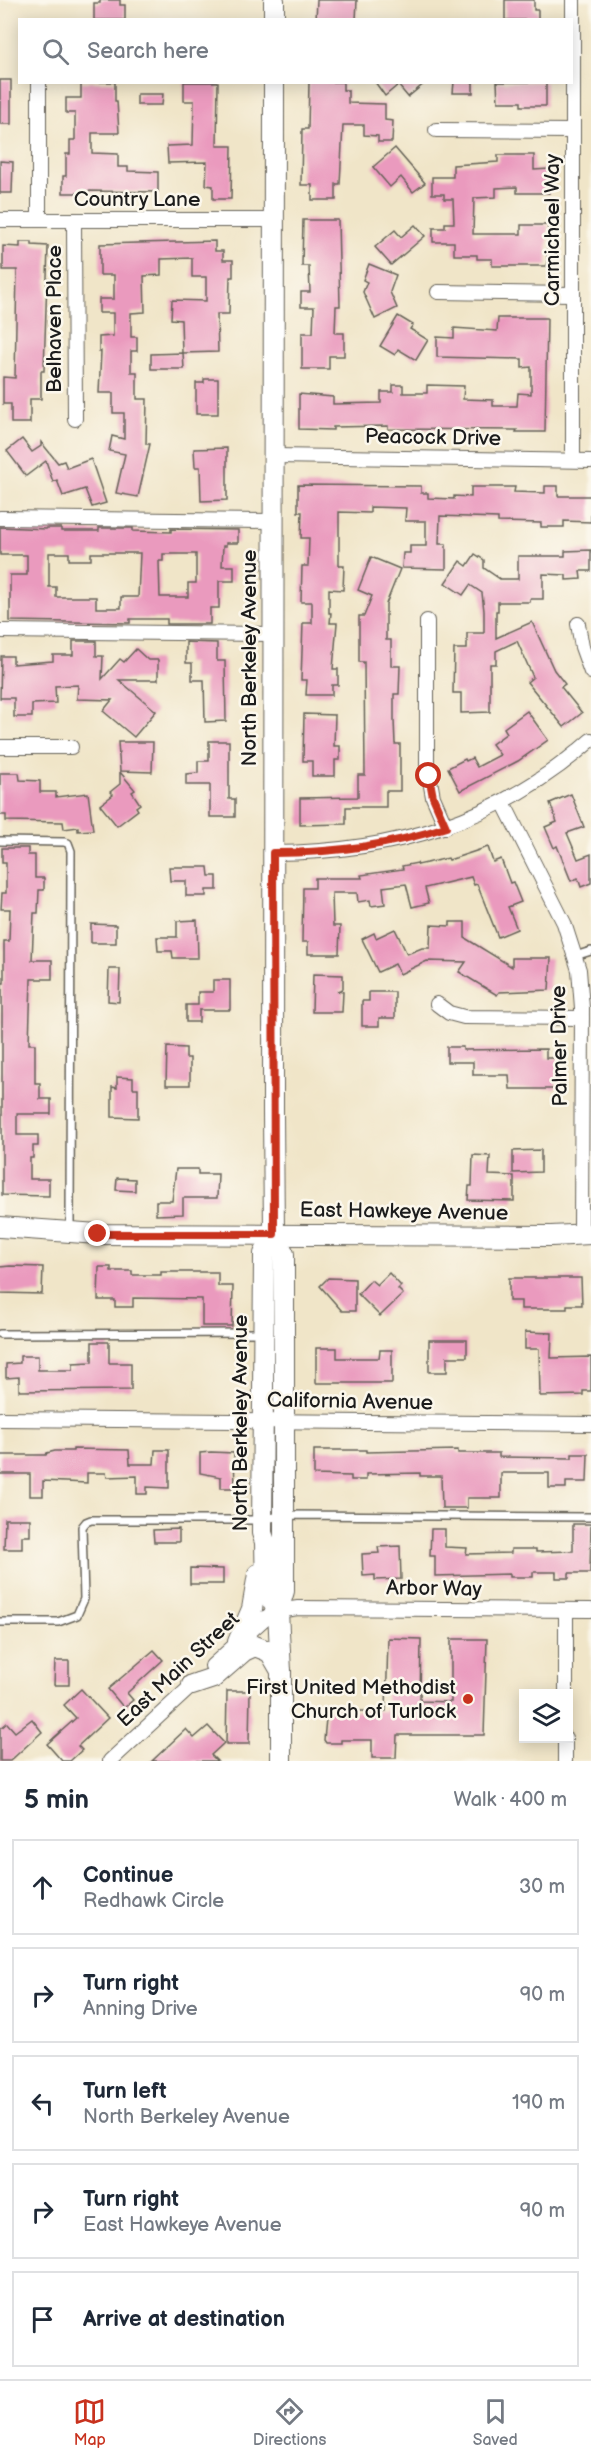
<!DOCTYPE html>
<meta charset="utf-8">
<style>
:root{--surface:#fff;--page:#f6f6f7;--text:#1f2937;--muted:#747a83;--line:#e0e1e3;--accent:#c8321e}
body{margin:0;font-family:"Balsamiq Sans",sans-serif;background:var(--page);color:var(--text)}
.controls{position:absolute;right:18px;bottom:18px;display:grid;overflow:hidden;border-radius:0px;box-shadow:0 3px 15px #0003}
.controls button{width:54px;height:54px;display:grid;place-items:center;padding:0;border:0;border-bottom:2px solid var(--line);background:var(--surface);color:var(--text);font:30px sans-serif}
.stop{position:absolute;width:18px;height:18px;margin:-14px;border:4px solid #c8321e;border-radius:50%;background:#fff}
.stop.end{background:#c8321e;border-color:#fff;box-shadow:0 2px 6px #0008}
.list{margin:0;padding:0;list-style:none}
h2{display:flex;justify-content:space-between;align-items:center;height:78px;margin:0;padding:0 24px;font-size:26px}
h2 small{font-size:20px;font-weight:400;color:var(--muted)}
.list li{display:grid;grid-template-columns:39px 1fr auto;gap:18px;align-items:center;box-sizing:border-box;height:96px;margin:0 12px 12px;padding:0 12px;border:2px solid var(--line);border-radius:0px}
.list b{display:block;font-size:22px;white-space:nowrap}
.list p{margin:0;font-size:20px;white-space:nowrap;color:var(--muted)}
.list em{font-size:20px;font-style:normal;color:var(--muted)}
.icon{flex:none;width:33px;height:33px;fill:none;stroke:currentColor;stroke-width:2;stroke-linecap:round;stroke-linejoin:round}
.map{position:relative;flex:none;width:591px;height:1761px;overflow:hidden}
.search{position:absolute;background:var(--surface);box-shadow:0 3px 15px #0003;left:18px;right:18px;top:18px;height:66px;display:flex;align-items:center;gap:15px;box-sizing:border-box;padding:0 21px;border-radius:0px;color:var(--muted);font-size:22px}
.sheet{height:618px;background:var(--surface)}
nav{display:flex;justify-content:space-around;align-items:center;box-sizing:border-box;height:84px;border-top:2px solid var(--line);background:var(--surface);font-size:16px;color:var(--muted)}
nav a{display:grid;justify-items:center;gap:3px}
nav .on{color:var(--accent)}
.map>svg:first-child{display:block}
</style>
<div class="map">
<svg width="591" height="1761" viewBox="0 0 591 1761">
<rect width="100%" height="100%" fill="#fbf7ec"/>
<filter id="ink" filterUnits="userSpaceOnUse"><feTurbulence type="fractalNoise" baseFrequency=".0167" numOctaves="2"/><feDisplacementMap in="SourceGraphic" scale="12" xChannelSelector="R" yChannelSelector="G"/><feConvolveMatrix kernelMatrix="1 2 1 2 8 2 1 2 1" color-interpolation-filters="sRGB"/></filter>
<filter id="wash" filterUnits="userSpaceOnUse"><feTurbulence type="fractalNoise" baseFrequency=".008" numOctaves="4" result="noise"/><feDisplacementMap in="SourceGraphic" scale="24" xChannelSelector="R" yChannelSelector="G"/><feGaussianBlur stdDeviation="1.35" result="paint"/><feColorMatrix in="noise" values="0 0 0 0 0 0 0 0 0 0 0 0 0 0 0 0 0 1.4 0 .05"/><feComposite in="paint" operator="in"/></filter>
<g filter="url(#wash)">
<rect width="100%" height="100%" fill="#f0e5c8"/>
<g id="blocks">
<!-- building -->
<g fill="#ea9abe" fill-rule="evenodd">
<polygon points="100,0 120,0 120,5 125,5 125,20 94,20 94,3 100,3"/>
<polygon points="317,0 357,0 356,20 316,20"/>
<polygon points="505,0 534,0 534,10 538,10 538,20 505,20"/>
<rect x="0" y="80" width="11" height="44"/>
<polygon points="81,82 115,82 115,101 117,101 119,133 92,133 92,153 118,154 118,167 128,167 128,171 158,172 158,192 86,191 86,193 63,193 63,176 66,176 66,154 70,154 70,140 75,140 75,113 66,113 66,98 81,98"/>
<polygon points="184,82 218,82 217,146 232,146 231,199 213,199 213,186 206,185 207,162 168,163 167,146 193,145 194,101 184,101"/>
<polygon points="309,82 343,82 343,90 348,90 348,103 385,104 385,120 393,121 392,142 378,142 378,136 364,135 364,125 343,125 340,184 336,184 336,200 312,200 312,185 301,185 302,129 308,129"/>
<polygon points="375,82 426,82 408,97 398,85 385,96"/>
<polygon points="454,82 473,82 473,93 453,93"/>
<polygon points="497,82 546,82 546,106 521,106 521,102 498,102"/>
<polygon points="137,94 163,94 162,105 137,105"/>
<polygon points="395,148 425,183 413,192 401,177 390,187 373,167"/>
<polygon points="498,155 534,155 534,170 549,169 549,193 517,193 517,187 496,188 496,197 474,198 473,234 521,234 521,225 548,225 547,266 492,266 492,259 477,259 477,255 454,255 454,242 433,242 433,228 445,228 445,223 454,223 453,199 444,199 444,194 432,194 432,177 453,177 453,165 498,162"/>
<polygon points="0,161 13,162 12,193 0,193"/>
<polygon points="303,220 338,220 340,306 336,306 335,333 344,333 344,356 329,356 329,369 302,369 302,333 313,333 314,307 301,307 301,292 310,292 309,266 302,266"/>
<polygon points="415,225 425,236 391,265 375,247 395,230 401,237"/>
<polygon points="215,241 215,251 223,251 223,260 233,260 233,277 230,277 229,314 217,314 218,352 182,353 181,320 171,319 172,300 206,301 206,277 192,277 192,258 161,259 161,275 144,276 145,312 131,313 131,337 137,337 137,351 131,351 131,372 137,372 137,399 147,399 146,444 150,444 138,497 116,493 125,454 109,451 112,436 124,439 124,413 113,413 113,393 99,393 101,351 99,351 99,337 113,336 113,313 99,313 99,299 114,299 114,275 100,275 100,244"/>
<polygon points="20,242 32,242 32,245 48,246 44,371 41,371 41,399 30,399 30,423 11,423 11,404 3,404 3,377 15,378 17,270 3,270 3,246 20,247"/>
<polygon points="369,264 396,275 390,292 397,308 375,319 363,292 367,282 363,280"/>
<polygon points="398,316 413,325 410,329 428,340 416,360 398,349 395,355 380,346"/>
<polygon points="498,318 547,318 545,432 516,432 517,430 388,429 388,426 333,427 333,430 299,429 299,394 333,397 333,404 381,403 381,392 393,392 393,385 403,385 403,393 427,393 427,385 464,386 463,399 493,400 493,406 517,406 518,393 531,394 531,367 522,368 522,359 437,357 437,337 454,338 454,328 497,331"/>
<polygon points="183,353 184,369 151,369 151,354"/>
<polygon points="204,379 218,379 218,414 196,414 196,383 204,383"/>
<polygon points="22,439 32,452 41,446 41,442 58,463 64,461 67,468 91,459 106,503 92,507 85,489 63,496 57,480 53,482 46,461 26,476 7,451"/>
<polygon points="227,448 227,500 201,501 200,467 195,467 194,449"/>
<polygon points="298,485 421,486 421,493 428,493 428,498 454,499 454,496 471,497 471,487 515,487 514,492 545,493 545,486 558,486 558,496 591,496 591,522 564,521 564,527 541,527 541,523 498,522 498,518 440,516 439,544 446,544 446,569 402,568 403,553 410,553 410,546 426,546 426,521 405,521 406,508 370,507 370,513 339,512 339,566 344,566 343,590 329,589 329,613 331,613 330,623 337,623 333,669 338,669 338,685 332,685 332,695 306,695 307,680 301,680 303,623 312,623 312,602 301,602 302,566 308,566 309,538 301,538 302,512 298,512"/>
<path d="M 0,527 L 46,529 L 46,528 L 61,528 L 61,531 L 99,531 L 99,528 L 133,528 L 133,531 L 171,532 L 171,529 L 238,530 L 238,543 L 226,543 L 226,546 L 223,546 L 222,566 L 234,566 L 234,581 L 219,581 L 219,608 L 210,608 L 210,624 L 167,624 L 167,619 L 130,619 L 130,623 L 10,621 L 10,575 L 27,575 L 27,555 L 0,555 ZM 49,553 L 69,553 L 69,560 L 91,560 L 91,553 L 140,553 L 138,597 L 121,597 L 121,608 L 96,608 L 96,597 L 56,597 L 56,587 L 49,587 ZM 163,554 L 196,554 L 196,583 L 188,583 L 188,597 L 160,597 L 159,561 L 163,561 Z"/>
<polygon points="591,550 591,571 580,571 581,579 566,580 566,575 543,574 543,599 530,599 530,602 498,602 498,611 496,611 496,638 532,622 554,670 565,684 561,687 582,713 564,727 527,682 533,677 517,641 496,651 496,664 490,664 490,712 461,713 461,693 453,693 454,649 467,649 467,633 484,633 484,611 482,593 470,585 463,595 445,583 460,561 467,566 475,554 484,560 484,568 500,579 518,579 518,556 565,556 565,551"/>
<polygon points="371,557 400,569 386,604 386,640 391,640 391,666 400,666 399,694 394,694 394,720 395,744 400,744 400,791 386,791 386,807 346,807 346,824 300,825 300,798 358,797 358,775 365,775 364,662 359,662 359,616 364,616 372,596 358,590"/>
<polygon points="73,641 96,641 96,656 103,656 102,679 120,659 124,662 136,649 148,660 158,660 158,680 119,680 156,711 134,737 103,711 112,700 77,699 78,685 55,686 56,703 32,704 32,717 14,717 14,698 0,698 1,656 13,656 13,664 53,661 53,655 73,655"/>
<polygon points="186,642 217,643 217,661 225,661 226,721 205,722 204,680 192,680 192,663 186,663"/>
<polygon points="527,711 548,740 518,761 460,791 448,768 465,759 466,761 472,758 477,767 500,755 492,744 507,733 504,728"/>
<polygon points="304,714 335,715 334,746 340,746 340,760 335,760 335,776 312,776 312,761 303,761"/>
<polygon points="209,741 229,741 229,799 235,799 235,817 210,817 210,785 186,785 186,774 198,773 198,761 209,761"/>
<polygon points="118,742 153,742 152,772 120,771"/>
<polygon points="120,772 135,790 132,792 140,804 136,807 138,810 117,826 100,805 113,795 110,792 120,784"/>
<polygon points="0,773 19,773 20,780 40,781 40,792 56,792 56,797 88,793 93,830 78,831 78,827 64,829 63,822 6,821 6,815 0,815"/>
<polygon points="571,794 584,827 567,833 578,859 591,854 591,883 581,887 578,878 571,881 557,846 554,848 545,827 557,822 550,803"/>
<polygon points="488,847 493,862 501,859 510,883 513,882 521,902 508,907 517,929 498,937 477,884 474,885 471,877 425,888 429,903 412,907 406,884 383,887 385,904 371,906 370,900 358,902 357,893 332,893 333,926 340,926 339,954 308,954 308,942 302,942 303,888 315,888 315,878 362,878 361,875 403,869 402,866 417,863 418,865 448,858 449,860"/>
<polygon points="2,848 28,848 28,855 35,855 35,878 44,878 44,890 39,890 38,913 34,913 32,960 52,960 52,979 31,979 29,1044 35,1044 35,1083 40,1083 40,1099 51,1099 51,1114 17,1114 17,1135 38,1135 38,1146 33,1146 33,1158 30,1158 30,1179 49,1179 49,1196 2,1195 2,983 4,983 4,941 9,941 10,909 1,909 2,893 6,893 6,863 2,863"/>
<polygon points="169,867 208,867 209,876 217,876 217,890 206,890 206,896 186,896 186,881 170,881"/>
<polygon points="197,920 198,958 173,958 172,951 158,951 157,937 177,937 177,921"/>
<polygon points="450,922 465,922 465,938 512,967 512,958 551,958 549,990 499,992 497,995 459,972 466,962 427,961 400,974 395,964 378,972 362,939 374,933 376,938 395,929 407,954 422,948 430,948 431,925 450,926"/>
<polygon points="91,924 116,925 116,943 91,943"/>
<polygon points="109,969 120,969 119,1002 108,1001"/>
<polygon points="313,974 343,975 343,989 337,991 343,992 342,1012 312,1012"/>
<polygon points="213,980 230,980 230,1010 199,1010 199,1022 186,1022 186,1005 198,1005 198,992 213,992"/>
<polygon points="369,992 395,992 395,1018 379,1018 379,1026 362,1026 362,1001 369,1001"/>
<polygon points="167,1047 186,1048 186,1058 190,1058 190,1085 166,1085"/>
<polygon points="447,1047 463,1047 463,1050 546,1049 546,1058 559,1058 559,1071 556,1071 556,1089 510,1089 509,1075 473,1075 473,1062 447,1062"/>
<polygon points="117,1077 133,1078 133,1088 138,1088 138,1118 112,1117 112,1087 117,1088"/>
<polygon points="541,1150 541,1172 513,1173 513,1151"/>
<polygon points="473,1155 490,1156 489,1175 514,1176 514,1201 468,1200 469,1186 472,1186"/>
<polygon points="176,1169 198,1169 198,1174 218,1174 217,1198 183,1198 183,1214 156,1215 156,1201 172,1201"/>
<polygon points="117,1178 135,1179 135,1191 116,1190"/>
<polygon points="10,1266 43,1267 42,1294 0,1293 0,1267"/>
<polygon points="99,1267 111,1267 111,1271 132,1271 132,1275 161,1275 161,1272 218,1272 218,1286 233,1286 232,1326 202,1326 202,1299 133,1298 133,1307 115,1307 115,1300 98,1300"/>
<polygon points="389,1273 401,1286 398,1289 403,1294 380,1316 358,1294 371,1280 377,1285"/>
<polygon points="328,1278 355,1279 355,1311 342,1311 320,1286"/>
<polygon points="509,1278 581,1278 582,1305 567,1305 567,1309 521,1309 521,1301 509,1301"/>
<polygon points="525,1332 552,1333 551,1358 591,1357 591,1391 583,1391 583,1395 540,1396 539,1349 525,1349"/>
<polygon points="429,1340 467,1340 467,1357 447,1357 447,1372 429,1372"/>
<polygon points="92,1342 109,1342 109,1363 131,1363 131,1390 19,1391 19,1377 6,1378 6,1364 20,1363 20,1356 38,1356 38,1370 73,1370 73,1363 92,1362"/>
<polygon points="316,1348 337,1348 337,1358 379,1358 380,1350 392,1350 392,1383 316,1383"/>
<polygon points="73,1449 129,1450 130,1464 154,1464 155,1450 169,1450 169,1488 147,1487 147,1494 137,1494 137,1476 107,1477 106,1473 87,1473 87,1483 43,1481 43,1496 30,1496 30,1474 0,1474 0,1455 46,1455 47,1453 55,1451 73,1451"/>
<polygon points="314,1450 366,1450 366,1452 458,1450 458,1453 499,1453 499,1457 572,1458 572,1454 588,1454 587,1482 566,1482 566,1488 549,1488 549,1473 501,1473 501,1498 467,1498 467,1508 442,1508 441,1476 420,1476 420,1473 366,1474 366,1480 351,1480 351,1476 314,1475"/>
<polygon points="211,1452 234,1453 235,1488 221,1488 221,1477 200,1473 200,1453"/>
<polygon points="5,1519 30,1519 30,1536 22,1536 22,1549 4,1549"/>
<polygon points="573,1524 591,1524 590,1573 569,1573 569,1578 556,1578 556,1572 533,1572 533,1577 510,1577 510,1574 435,1576 435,1556 430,1556 431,1529 445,1529 445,1547 467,1548 466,1554 511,1553 511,1549 536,1549 536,1552 573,1551"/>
<polygon points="179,1529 179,1542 154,1542 153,1530"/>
<polygon points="400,1546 401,1579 375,1580 375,1575 363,1576 362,1554 379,1553 378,1547"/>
<polygon points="190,1568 223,1569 223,1584 190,1584"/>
<polygon points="388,1638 421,1639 420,1701 451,1702 451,1639 487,1639 484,1735 397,1735 396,1758 372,1758 372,1740 341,1740 341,1743 326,1743 324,1740 327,1708 341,1708 341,1711 386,1711"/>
<polygon points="154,1650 163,1660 127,1693 133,1700 124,1708 108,1689"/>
<polygon points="55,1661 69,1661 69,1685 54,1685"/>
<polygon points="81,1689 108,1718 78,1746 82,1750 70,1761 62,1761 47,1744 76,1718 64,1705"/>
<polygon points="227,1691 250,1691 249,1744 226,1744"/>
<polygon points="32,1719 42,1732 10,1761 0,1761 0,1729 7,1723 15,1732"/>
<polygon points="208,1726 224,1743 211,1755 217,1761 152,1761 186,1729 194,1738"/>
</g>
</g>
</g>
<g filter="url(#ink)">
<use href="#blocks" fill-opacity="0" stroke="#666258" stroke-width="1.5"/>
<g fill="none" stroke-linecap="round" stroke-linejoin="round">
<!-- lane casing -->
<g stroke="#666258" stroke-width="10">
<g id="lane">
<polyline points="0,841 64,842 68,843 71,851 70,1230"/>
<polyline points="575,956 591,951"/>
<polyline points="0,1334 261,1333"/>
<polyline points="0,1622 58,1622 77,1615 84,1599 82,1527 86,1522 91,1520 262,1520 284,1515 591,1517"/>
</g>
</g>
<!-- street casing -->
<g stroke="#666258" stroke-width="16">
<g id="street">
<polyline points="436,130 573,131"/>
<polyline points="0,220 274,220"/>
<polyline points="39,220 39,82"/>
<polyline points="74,220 75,419"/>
<polyline points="438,292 573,294"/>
<polyline points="274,456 591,461"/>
<polyline points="573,460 573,0"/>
<polyline points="0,518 274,521"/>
<polyline points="427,621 427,764 433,797 446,827"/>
<polyline points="578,624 582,647 591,672"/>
<polyline points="0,631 273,634"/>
<polyline points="0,747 71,747"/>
<polyline points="503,802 564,923 579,970 582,1008 581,1234"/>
<path d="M 273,853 C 395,852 498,822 591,740"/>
<polyline points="437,1004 449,1013 464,1017 582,1018"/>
<polyline points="0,1419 591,1424"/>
<polyline points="212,1666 265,1618 278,1611 298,1608 591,1610"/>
<polyline points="566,1694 566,1610"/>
<polyline points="110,1761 198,1680"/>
<polyline points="565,1761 565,1738"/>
</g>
</g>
<!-- secondary casing -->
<g stroke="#666258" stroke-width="22">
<g id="secondary">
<polyline points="274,20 274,0"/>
<polyline points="274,82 273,1112 274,1234 284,1254 284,1591 278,1611 281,1672 281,1761"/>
<polyline points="0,1227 98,1234 551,1236 591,1234"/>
<polyline points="274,1234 264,1254 262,1533 265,1542 266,1591 278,1611"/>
<polyline points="238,1642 252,1609 258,1574"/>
<polyline points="192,1685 213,1678 244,1651 255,1646 270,1652 281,1671"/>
</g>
</g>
<!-- lane -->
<use href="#lane" stroke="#fff" stroke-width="7"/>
<!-- street -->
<use href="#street" stroke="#fff" stroke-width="14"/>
<!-- secondary -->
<use href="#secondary" stroke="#fff" stroke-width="20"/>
</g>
</g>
<g fill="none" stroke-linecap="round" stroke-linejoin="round" filter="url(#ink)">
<!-- route -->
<path stroke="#c8321e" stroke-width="8" d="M 98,1234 L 274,1234 L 273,853 C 333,853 389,846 446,827 L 433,797 L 429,776"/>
</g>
<!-- markers -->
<circle fill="#c8321e" stroke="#fbf7ec" stroke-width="2" cx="468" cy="1699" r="6"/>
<g text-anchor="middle" stroke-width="5" stroke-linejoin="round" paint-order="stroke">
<!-- street labels -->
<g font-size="21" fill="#1c1c1c" stroke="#fbf7ec">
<text x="137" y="206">Country Lane</text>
<text transform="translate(552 230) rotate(-90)" y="7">Carmichael Way</text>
<text transform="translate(54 319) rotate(-90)" y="7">Belhaven Place</text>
<text transform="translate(433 437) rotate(1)" y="7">Peacock Drive</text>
<text transform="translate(249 658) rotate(-90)" y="7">North Berkeley Avenue</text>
<text transform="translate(559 1046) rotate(-91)" y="7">Palmer Drive</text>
<text transform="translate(404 1211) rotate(1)" y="7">East Hawkeye Avenue</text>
<text transform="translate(350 1401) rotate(1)" y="7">California Avenue</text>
<text transform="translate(240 1423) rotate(-90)" y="7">North Berkeley Avenue</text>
<text transform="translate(434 1588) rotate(1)" y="7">Arbor Way</text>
<text transform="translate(178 1669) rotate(-43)" y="7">East Main Street</text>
</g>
<!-- poi labels -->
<g font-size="21" fill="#1c1c1c" stroke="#fbf7ec" text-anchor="end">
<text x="456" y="1694">First United Methodist<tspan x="456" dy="24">Church of Turlock</tspan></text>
</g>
</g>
</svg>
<div class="controls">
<button><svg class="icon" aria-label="layers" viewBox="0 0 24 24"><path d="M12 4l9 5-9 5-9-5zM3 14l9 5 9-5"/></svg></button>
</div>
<div class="stop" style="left:429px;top:776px"></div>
<div class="stop end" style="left:98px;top:1234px"></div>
<div class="search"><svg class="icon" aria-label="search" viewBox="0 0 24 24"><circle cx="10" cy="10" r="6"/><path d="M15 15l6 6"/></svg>Search here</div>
</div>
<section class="sheet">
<h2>5 min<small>Walk · 400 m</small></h2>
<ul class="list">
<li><svg class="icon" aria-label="ahead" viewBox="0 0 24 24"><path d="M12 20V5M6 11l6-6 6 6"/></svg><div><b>Continue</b><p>Redhawk Circle</p></div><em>30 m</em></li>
<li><svg class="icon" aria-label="right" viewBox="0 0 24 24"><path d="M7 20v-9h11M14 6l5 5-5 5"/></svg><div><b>Turn right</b><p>Anning Drive</p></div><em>90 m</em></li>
<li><svg class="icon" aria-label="left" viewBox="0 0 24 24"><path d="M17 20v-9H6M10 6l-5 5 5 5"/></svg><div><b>Turn left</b><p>North Berkeley Avenue</p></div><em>190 m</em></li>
<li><svg class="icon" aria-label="right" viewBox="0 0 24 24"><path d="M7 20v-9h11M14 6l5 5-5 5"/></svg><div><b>Turn right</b><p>East Hawkeye Avenue</p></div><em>90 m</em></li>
<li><svg class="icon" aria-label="arrive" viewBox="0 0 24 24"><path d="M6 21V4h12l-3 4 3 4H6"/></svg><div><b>Arrive at destination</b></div></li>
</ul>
</section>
<nav>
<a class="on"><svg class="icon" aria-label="map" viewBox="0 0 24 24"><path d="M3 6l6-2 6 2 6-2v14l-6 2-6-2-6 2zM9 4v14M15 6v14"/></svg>Map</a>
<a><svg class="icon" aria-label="directions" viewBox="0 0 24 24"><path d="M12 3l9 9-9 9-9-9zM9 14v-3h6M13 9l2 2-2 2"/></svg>Directions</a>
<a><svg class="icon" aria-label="saved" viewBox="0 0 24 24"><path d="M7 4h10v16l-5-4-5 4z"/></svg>Saved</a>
</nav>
